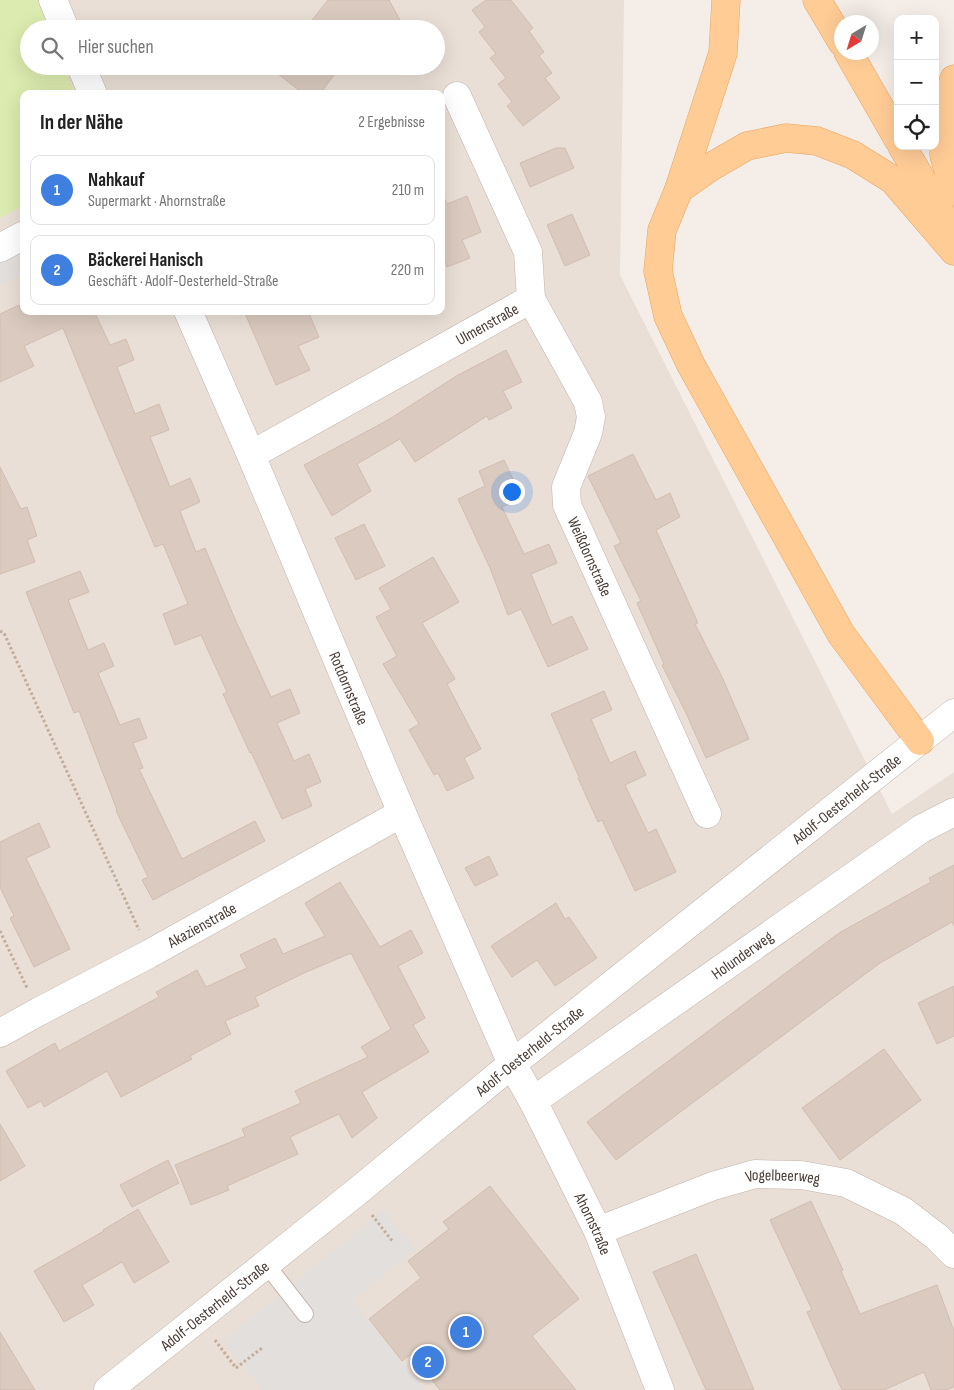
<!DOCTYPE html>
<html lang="de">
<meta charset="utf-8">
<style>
:root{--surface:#fff;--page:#f2f2f2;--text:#222;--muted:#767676;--line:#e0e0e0;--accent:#ff1422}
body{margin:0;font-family:"Sofia Sans Condensed",sans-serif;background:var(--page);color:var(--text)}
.controls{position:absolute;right:15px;top:15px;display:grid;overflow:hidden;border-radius:10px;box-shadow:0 5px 20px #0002}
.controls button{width:45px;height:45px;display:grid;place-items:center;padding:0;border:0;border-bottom:1px solid var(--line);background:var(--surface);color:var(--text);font:25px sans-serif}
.compass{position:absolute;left:834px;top:15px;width:45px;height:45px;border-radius:50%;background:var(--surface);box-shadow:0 5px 20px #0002;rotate:218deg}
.you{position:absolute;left:511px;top:491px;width:18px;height:18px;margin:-12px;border:4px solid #fff;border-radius:50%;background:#1a73e8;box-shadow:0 0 0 8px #1a73e833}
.badge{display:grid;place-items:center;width:32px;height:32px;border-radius:50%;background:var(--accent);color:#fff;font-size:16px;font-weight:700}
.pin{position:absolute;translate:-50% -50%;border:2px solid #fff;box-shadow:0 1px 5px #0006}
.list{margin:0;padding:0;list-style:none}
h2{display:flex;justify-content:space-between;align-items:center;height:65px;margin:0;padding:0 20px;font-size:21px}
h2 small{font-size:16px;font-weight:400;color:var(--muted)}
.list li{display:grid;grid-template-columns:32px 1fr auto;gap:15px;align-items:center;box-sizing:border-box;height:70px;margin:0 10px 10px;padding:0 10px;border:1px solid var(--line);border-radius:10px}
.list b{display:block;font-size:19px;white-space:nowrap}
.list p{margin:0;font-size:16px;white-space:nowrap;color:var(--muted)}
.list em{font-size:16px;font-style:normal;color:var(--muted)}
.icon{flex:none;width:28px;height:28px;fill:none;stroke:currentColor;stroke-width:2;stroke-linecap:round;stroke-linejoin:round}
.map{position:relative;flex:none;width:954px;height:1390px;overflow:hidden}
.search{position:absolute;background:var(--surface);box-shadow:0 5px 20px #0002;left:20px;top:20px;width:425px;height:55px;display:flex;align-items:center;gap:12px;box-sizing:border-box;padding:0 18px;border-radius:28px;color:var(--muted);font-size:19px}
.panel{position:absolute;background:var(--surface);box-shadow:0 5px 20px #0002;left:20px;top:90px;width:425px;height:225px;border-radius:10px}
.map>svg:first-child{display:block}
</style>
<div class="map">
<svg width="954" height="1390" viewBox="0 0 954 1390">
<rect width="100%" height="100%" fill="#f5eee8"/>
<!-- residential -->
<path fill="#e9dfd6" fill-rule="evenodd" d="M 0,0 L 624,0 L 620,275 L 892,814 L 954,772 L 954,1390 L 0,1390 ZM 29,29 L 436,29 L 436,66 L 29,66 ZM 24,94 L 441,94 L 441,311 L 24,311 Z"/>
<!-- green -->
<polygon fill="#dcebaf" points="0,0 37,0 49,29 29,29 29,66 64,66 75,94 24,94 24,205 0,218"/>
<!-- parking -->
<g fill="#e3dfdd">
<polygon points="24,243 24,273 0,286 0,256"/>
<polygon points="384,1210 416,1249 352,1301 424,1390 263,1390 223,1341"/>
</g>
<!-- building -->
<g fill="#dacabf" stroke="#d2bdaf">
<polygon points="328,0 389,0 405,29 305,29"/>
<polygon points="486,0 511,0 533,28 529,31 544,52 539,56 552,73 545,78 560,98 523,126 507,106 512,102 498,84 506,78 490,58 496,54 479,32 485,27 472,10"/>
<polygon points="276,66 323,66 334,75 320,94 304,94 273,70"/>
<polygon points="556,148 565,148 574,168 530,187 520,163"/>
<polygon points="441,191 447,204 467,196 481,232 462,240 470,258 447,267 441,253"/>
<polygon points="572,214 590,255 565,266 547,225"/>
<polygon points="19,305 22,311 98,311 95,313 110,345 126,339 134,360 117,367 135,414 159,404 169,430 150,437 170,487 190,478 200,502 180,511 196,552 205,548 235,619 271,697 290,689 300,713 277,723 294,761 309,754 321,782 305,789 312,806 282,819 251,752 250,753 223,694 227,692 201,635 175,645 163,614 188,604 163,544 155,547 94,404 63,328 24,346 34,366 0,382 0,314"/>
<polygon points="244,311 308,311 319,337 298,346 310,370 276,385"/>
<polygon points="506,350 522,382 503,391 512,408 489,420 487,416 415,462 400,439 357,464 371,491 332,516 304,465 388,420 458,375"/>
<polygon points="633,454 656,500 670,493 680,517 656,530 698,623 695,624 722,677 749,739 706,758 686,713 662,665 664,664 637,603 641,601 614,546 621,543 588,476"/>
<polygon points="504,460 522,498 502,507 524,554 549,544 557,563 531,574 552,625 572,616 588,649 548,667 521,609 508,615 490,568 458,499 485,486 479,471"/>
<polygon points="0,467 21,509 27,507 37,536 27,540 35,562 0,574"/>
<polygon points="364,524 385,566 356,580 335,538"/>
<polygon points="433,557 459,602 422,623 455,679 447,684 481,749 464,758 474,778 447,791 438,773 434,775 409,730 419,724 383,664 397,656 376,617 391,609 379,588"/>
<polygon points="80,571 89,592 68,600 88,650 104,643 114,666 98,673 120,725 139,718 147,738 133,743 143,768 139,769 182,859 255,821 265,841 153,900 142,880 148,877 116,811 117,810 79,711 74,713 26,592"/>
<polygon points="604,691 612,710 591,719 610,763 635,751 646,775 625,785 648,833 656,829 676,872 635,891 602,820 598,822 578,778 579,777 551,714"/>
<polygon points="39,823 50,847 26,858 70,949 34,967 10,918 14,916 0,887 0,842"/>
<polygon points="489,856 498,875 475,886 465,868"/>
<polygon points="954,865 954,926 952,922 880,963 616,1160 587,1122 839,933 931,882 929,878"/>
<polygon points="340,882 380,947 411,930 423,953 398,966 425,1018 413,1025 429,1052 362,1092 377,1118 352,1138 339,1114 290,1137 298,1154 227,1186 229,1190 191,1205 175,1165 245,1136 242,1129 301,1103 295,1091 368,1057 361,1047 391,1029 351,953 304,973 255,997 259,1006 225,1021 231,1034 190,1056 192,1059 121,1097 107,1071 44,1107 41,1101 28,1108 6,1071 55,1043 59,1051 159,997 156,992 197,970 206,987 247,968 240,955 275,938 283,954 325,936 305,903"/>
<polygon points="556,903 565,919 569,917 597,958 555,986 537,960 512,977 491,946"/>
<polygon points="954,986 954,1036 937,1044 918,1003"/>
<polygon points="884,1049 921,1100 840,1160 802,1108"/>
<polygon points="0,1124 25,1166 0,1181"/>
<polygon points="168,1160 179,1183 132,1207 120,1185"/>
<polygon points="490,1186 579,1299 532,1336 576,1390 440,1390 411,1354 402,1361 369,1319 421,1278 408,1261 449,1229 443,1222"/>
<polygon points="811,1201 843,1270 841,1271 860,1314 937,1285 954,1331 954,1387 945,1390 931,1390 924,1372 884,1390 842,1390 807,1312 812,1310 770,1220"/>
<polygon points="138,1209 169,1262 134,1283 122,1262 82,1285 94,1305 64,1322 34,1271 104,1231 103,1230"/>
<polygon points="696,1254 727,1326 754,1390 706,1390 664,1296 653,1272"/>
<polygon points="0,1332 35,1390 0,1390"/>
</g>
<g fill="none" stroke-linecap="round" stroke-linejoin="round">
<!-- service casing -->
<g stroke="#c1b4aa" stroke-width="18">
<polyline id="service" points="266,1264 305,1314"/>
</g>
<!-- minor casing -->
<g stroke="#c1b4aa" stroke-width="29">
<g id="minor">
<polyline points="53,0 65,29"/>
<polyline points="81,66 93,94"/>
<polyline points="0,248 24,235"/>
<path id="s1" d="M 531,299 L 588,402 L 591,417 L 588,433 L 566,487 L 567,505 L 707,814"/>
<path id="s2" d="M 188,311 L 251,455 L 402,813 L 512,1064 L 533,1101 L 598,1231 L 660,1390"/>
<path id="s3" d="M 251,455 L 531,299 L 528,252 L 457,96"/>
<path id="s4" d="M 0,1033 L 38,1012 L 149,954 L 402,813"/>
<path id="s5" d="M 533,1101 L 921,829 L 954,812"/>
<path id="s6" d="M 598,1231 L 713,1186 L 755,1174 L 801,1175 L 846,1183 L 903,1211 L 937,1237 L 954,1254"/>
</g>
</g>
<!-- tertiary casing -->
<g stroke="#c1b4aa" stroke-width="29">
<g id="tertiary">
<path id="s7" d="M 108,1390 L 354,1194 L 512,1064 L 954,713"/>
</g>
</g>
<!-- primary casing -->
<g stroke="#eaa460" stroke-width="29">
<g id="primary">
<polyline points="726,0 723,53 679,189 662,230 658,271 668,316 691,365 841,634 920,741"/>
<polyline points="817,0 842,42"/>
<polyline points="848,52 898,139"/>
<polyline points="954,79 944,112 944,155 954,191"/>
<polyline points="902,146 946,222"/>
<polyline points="679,189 709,168 747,146 786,138 817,141 853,155 893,180 954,251"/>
</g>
</g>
<!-- path -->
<g stroke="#c3ac9a" stroke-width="3" stroke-dasharray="2.5 2.5" stroke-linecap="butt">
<polyline points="0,631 4,633 139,930"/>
<polyline points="0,931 27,988"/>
<polyline points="372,1215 393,1242"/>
<polyline points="215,1340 236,1368 262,1348"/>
</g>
<!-- service -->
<use href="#service" stroke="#fff" stroke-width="16"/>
<!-- minor -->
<use href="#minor" stroke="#fff" stroke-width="28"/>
<!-- tertiary -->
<use href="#tertiary" stroke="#fff" stroke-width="28"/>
<!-- primary -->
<use href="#primary" stroke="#ffcc96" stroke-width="28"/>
</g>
<g text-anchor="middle" stroke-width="5" stroke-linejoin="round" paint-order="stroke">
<!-- street labels -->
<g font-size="16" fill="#493d36" stroke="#fff">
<text dy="6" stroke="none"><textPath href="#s3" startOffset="270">Ulmenstraße</textPath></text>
<text dy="6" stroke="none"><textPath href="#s1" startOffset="282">Weißdornstraße</textPath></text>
<text dy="6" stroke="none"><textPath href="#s2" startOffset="410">Rotdornstraße</textPath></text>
<text dy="6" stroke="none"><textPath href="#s7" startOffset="946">Adolf-Oesterheld-Straße</textPath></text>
<text dy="6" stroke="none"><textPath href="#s4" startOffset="229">Akazienstraße</textPath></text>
<text dy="6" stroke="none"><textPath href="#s5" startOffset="255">Holunderweg</textPath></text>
<text dy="6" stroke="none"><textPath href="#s7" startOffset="541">Adolf-Oesterheld-Straße</textPath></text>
<text dy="6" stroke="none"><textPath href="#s6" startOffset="195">Vogelbeerweg</textPath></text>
<text dy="6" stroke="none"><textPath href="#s2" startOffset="999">Ahornstraße</textPath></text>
<text dy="6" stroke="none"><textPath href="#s7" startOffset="136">Adolf-Oesterheld-Straße</textPath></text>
</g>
</g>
</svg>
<div class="controls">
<button>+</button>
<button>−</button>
<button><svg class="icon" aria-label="locate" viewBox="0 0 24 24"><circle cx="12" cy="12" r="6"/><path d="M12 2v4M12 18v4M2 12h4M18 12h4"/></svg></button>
</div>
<svg class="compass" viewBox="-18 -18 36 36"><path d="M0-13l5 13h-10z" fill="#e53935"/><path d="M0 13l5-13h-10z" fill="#767676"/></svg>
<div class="you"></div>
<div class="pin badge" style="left:466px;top:1332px;background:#3f7fe0">1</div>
<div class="pin badge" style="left:428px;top:1362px;background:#3f7fe0">2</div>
<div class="search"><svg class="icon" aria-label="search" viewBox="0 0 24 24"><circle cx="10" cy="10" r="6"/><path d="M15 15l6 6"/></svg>Hier suchen</div>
<section class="panel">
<h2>In der Nähe<small>2 Ergebnisse</small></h2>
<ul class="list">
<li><span class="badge" style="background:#3f7fe0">1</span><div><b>Nahkauf</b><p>Supermarkt · Ahornstraße</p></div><em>210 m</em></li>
<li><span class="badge" style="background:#3f7fe0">2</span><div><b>Bäckerei Hanisch</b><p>Geschäft · Adolf-Oesterheld-Straße</p></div><em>220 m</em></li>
</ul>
</section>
</div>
